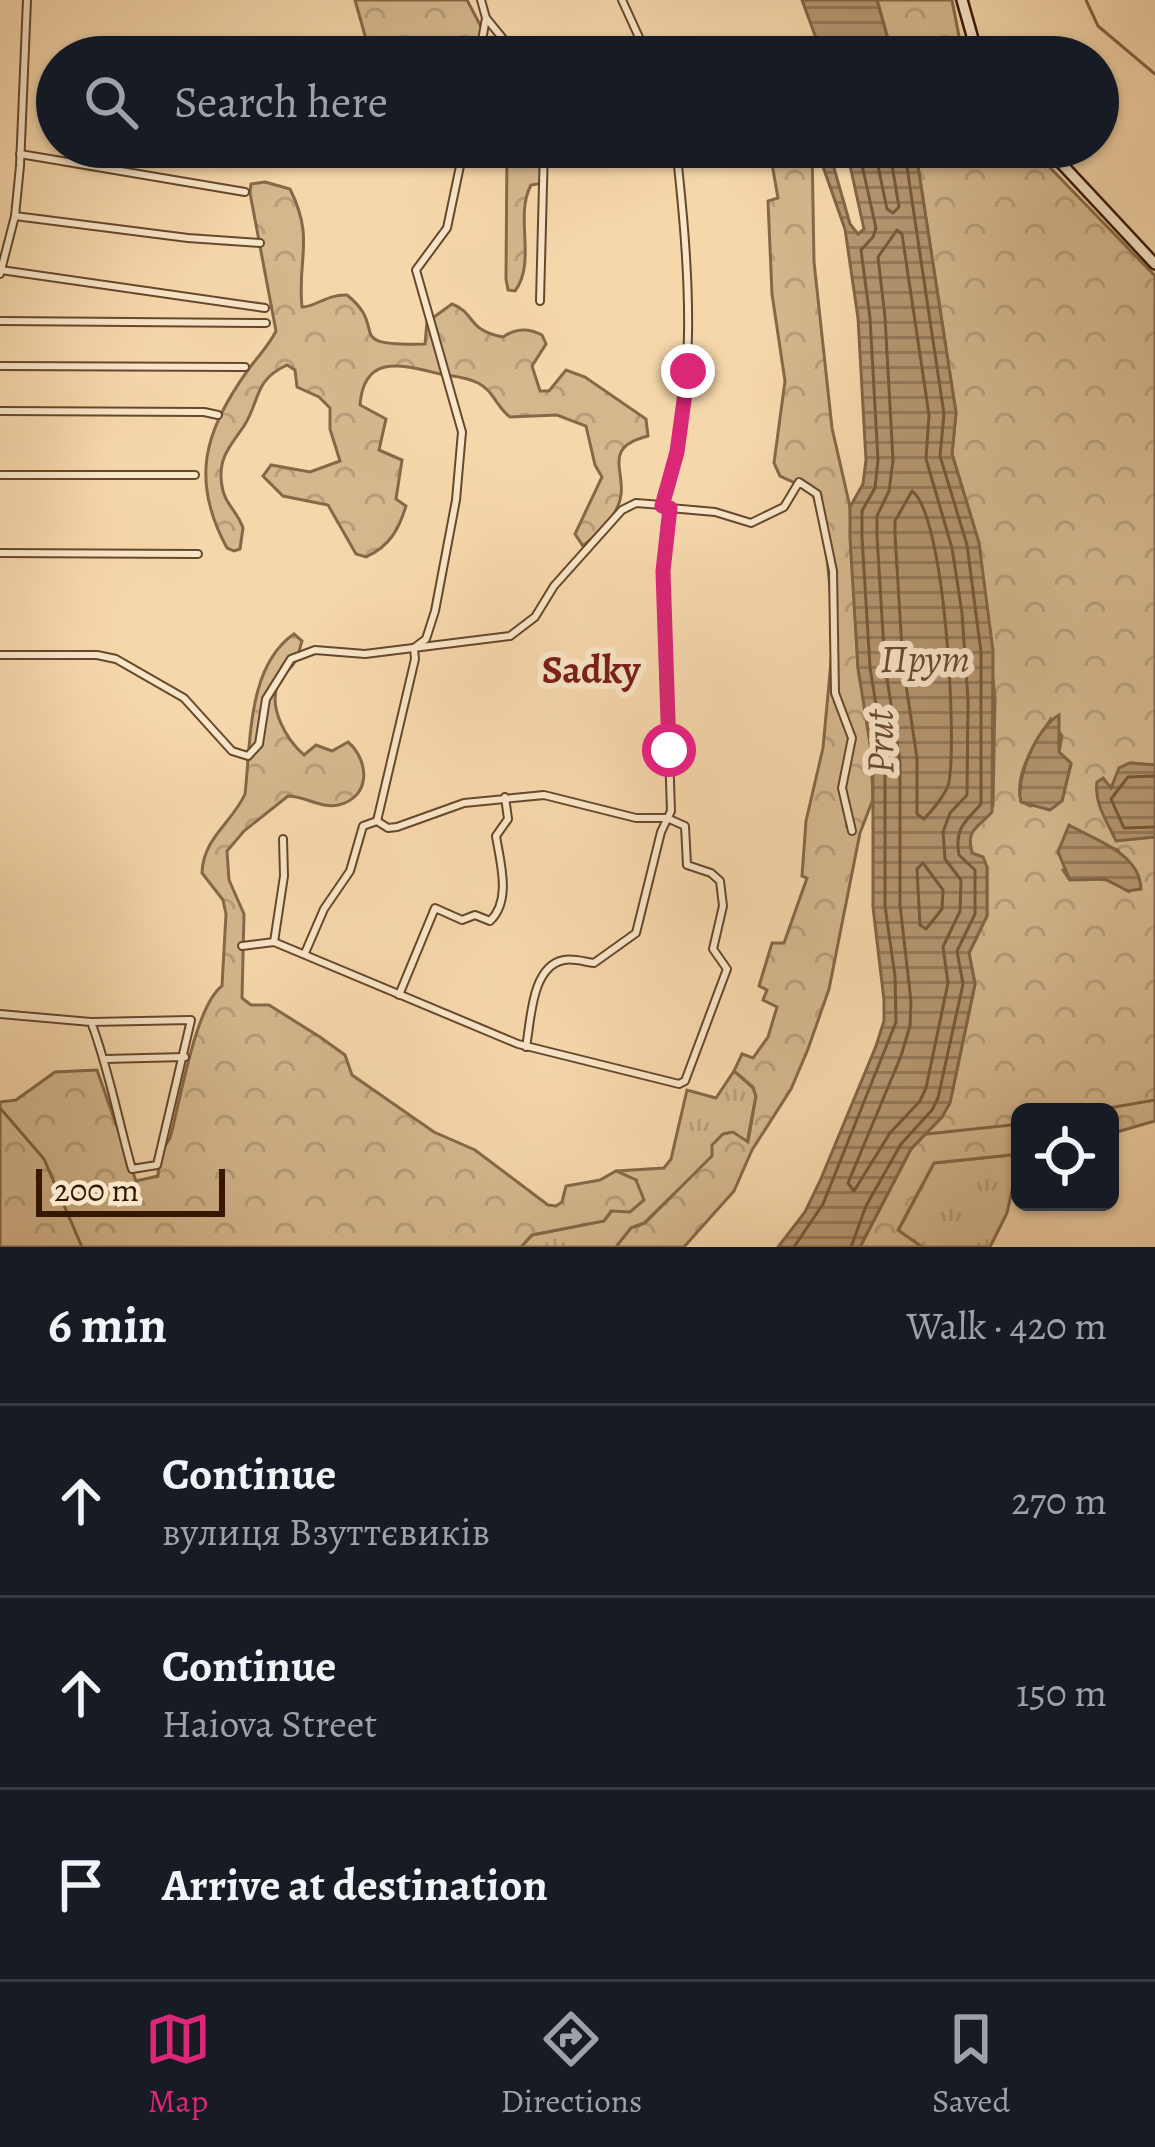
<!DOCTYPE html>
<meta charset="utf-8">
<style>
:root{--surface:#171b24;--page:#20242c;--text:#f1f3f6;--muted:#9ea1a6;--line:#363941;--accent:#db2777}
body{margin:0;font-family:Alegreya,serif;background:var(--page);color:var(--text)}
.controls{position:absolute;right:36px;bottom:36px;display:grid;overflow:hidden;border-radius:18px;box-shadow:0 3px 9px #0004}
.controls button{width:108px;height:108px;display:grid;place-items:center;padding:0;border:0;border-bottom:3px solid var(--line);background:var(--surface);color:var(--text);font:60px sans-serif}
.scale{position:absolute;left:36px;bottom:30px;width:189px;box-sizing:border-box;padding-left:12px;border:6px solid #361801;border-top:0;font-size:33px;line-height:42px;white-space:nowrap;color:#361801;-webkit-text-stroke:9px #f9e5c8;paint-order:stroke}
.stop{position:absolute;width:36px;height:36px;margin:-27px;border:9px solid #db2777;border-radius:50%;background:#fff}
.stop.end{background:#db2777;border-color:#fff;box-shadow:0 3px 12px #0008}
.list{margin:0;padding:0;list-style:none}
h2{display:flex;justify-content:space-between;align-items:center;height:156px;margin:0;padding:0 48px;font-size:51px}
h2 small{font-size:39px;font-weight:400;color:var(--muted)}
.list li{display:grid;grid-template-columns:78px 1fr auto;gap:36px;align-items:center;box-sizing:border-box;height:192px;padding:0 48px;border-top:3px solid var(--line)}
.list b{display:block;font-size:45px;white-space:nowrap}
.list p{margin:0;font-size:39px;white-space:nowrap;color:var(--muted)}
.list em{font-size:39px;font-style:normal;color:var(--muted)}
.icon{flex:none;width:66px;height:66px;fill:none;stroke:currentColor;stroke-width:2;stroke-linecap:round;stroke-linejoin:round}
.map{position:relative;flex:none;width:1155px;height:1247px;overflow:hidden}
.search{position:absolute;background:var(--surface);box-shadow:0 3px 9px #0004;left:36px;right:36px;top:36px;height:132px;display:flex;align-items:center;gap:30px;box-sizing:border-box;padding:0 42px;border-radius:66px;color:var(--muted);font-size:45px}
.sheet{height:732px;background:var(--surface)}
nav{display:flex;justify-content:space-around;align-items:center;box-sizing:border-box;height:168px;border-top:3px solid var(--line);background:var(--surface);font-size:33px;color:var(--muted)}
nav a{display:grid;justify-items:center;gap:6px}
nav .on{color:var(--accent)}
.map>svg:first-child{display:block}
</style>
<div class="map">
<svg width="1155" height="1247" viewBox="0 0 1155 1247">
<defs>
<pattern id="grass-tufts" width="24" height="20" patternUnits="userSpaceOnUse" patternTransform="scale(3)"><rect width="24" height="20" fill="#d5b78e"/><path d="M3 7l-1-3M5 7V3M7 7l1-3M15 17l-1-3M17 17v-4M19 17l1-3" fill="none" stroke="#b79d79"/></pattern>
<pattern id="forest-crowns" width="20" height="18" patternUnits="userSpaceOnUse" patternTransform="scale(3)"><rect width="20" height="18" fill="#d5b78e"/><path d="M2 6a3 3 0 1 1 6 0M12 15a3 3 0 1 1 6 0" fill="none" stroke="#b79d79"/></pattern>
<pattern id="water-rules" width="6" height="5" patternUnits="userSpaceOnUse" patternTransform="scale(3)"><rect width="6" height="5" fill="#b59671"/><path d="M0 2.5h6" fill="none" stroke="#94795a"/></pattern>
</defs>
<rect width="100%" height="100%" fill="#f6d7ab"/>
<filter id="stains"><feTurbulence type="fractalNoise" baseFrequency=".00167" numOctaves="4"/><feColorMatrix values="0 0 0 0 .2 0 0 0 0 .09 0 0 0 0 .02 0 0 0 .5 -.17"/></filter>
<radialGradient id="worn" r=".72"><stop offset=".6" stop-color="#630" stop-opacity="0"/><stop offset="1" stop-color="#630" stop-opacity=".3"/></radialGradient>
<!-- grass -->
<g fill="url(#grass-tufts)" stroke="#866848" stroke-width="3">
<polygon points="734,1071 753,1088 756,1096 747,1143 713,1156 644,1223 631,1228 616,1247 521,1247 532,1235 604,1221 636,1180 616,1171 664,1168 671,1159 687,1090 716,1098"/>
<polygon points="1020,1154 1007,1213 990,1247 922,1247 898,1231 934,1163"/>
</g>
<!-- forest -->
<g fill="url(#forest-crowns)" stroke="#866848" stroke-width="3" fill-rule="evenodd">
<polygon points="355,0 467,0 497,57 371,57"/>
<polygon points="877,0 952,0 963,57 893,57"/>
<path d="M 507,147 L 529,147 C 541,159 544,166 544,183 L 531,185 C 514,217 537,261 515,291 L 508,290 L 506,279 Z"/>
<polygon points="769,147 812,147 814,262 832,428 850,507 858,668 870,734 873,799 860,833 829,989 808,1049 791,1089 752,1150 734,1191 684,1247 616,1247 631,1228 645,1223 712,1156 712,1145 723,1134 733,1132 748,1142 756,1096 753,1087 734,1071 742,1054 753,1058 768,1037 777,1007 763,1000 767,990 759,986 772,943 784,943 807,878 802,876 806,821 823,748 834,629 826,548 814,497 806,488 780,476 774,463 785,381 772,294 768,201 778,198"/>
<path d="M 915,147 L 1030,147 L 1155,276 L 1155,765 L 1130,763 L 1119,768 L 1105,813 L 1109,826 L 1141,838 L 1155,837 L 1155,1121 L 1110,1134 L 1110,1112 L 1020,1112 L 1020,1154 L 934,1163 L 898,1230 L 922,1247 L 860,1247 L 911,1149 L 942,1117 L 952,1093 L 975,984 L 969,953 L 987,916 L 987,867 L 972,853 L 969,836 L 993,806 L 995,698 L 979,543 L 952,454 L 956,413 ZM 1051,719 L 1062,736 L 1059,752 L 1071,764 L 1062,801 L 1030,806 L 1021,801 C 1014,776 1035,741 1051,719 ZM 1097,842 L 1118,850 L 1128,891 L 1105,879 L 1069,879 L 1063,870 Z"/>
<path d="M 265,182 L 290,189 C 315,239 297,258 302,307 C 313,308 327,294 347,295 C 391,330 339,346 425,344 L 427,322 L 452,304 C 477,314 465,329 503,337 C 516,328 529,328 542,335 L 546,344 L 532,366 L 540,391 L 549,391 L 566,370 L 585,377 L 646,419 L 648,436 C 596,449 633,476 617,508 C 611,522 595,536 583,546 L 575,534 L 602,477 L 595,465 L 586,426 L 557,415 L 510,417 C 497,408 493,390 478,383 C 467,377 451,376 440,374 C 402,365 364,353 360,405 L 386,419 L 379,450 L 402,460 L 396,499 L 406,506 C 399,529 390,546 366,557 L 356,554 L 328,505 L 283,496 L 263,476 L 271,465 L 310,472 L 340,461 L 330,429 L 330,408 L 319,397 L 297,387 L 295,370 L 287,365 C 253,381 261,399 244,426 C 231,445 217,458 222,486 C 224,503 238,512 243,528 L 240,549 L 234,551 L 227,548 C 190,480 204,431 248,370 C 258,356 268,347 276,331 L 250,193 L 251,184 Z"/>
<path d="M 294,634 L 302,641 C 300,647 299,654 296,660 C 292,669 282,673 278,683 C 268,708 286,739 304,755 L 316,745 L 332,751 L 348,742 C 370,761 371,798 338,805 C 322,809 305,796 288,796 L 244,831 L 227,851 L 229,880 L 244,914 L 242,998 L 251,1005 L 269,1005 L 320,1037 L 345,1055 L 352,1075 L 434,1132 L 475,1150 L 548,1205 L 556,1206 L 562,1202 L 566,1186 L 600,1180 L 616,1171 L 636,1180 L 644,1200 L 630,1212 L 611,1211 L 604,1221 L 532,1235 L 521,1247 L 0,1247 L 0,1102 L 16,1100 L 55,1072 L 97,1070 L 136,1181 L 158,1176 L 159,1155 L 170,1138 C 180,1103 195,1006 222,986 L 226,914 L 223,900 L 202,873 C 203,838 232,823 245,794 C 251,743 247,666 294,634 Z"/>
</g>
<!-- water -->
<g fill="url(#water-rules)" stroke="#826444" stroke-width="3">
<polygon points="802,0 877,0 893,57 823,57"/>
<path d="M 816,147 L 828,147 L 850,224 L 858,234 L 864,229 L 846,147 L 915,147 L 956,413 L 952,454 L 979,543 L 993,651 L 992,812 C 979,827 965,829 972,853 L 983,857 L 987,867 L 987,916 L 969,953 L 975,984 L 950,1103 L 942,1117 L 911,1149 L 860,1247 L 778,1247 L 805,1212 L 820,1181 L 876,1046 L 884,1021 L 884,1000 L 873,907 L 873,763 L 858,668 L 850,538 L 850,507 L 863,484 L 866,460 L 858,318 L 845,229 Z"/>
<path d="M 1059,715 L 1059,752 L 1071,763 L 1062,801 L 1050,810 L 1021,802 C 1015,779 1037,727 1059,715 Z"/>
<path d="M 1130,763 L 1155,765 L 1155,837 L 1116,841 C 1107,821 1094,804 1097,782 L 1103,778 L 1111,788 L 1119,768 Z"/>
<path d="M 1069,825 C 1095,840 1140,853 1141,889 L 1128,891 L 1105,879 L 1070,880 L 1058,852 Z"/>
</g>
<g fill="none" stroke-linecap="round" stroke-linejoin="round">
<!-- shore -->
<g stroke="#765739" stroke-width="3">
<polyline points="874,147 887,209 893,213 899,207 889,147"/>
<polygon points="897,230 902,234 929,415 926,459 952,548 962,613 968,699 967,795 950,813 943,832 945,859 961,880 960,911 943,947 948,983 926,1088 920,1101 890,1133 854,1191 848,1183 901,1056 910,1026 911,1001 900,905 900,761 885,666 877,536 877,516 889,491 893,460 885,317 878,257"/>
<path d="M 912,491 C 945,515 957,737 949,782 C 947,793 931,812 924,819 L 917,814 L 917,758 L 903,665 L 895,535 L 895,521 Z"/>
<polyline points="1155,776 1128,777 1111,799 1124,828 1155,827"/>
<polygon points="923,863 943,890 942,909 926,929 920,925 917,869"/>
<polyline points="794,1247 823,1204 896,1022 895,976 885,906 885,762 870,667 862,537 862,511 875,488 878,460 870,318 861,250 873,237 876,228 858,147"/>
<path d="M 851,1247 L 866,1206 L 901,1144 L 932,1110 L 938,1098 L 963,984 L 957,951 L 975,914 L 975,870 L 959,855 C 954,828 966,821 981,804 L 981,652 L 967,545 L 940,456 L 944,414 L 904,147"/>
</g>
<!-- stream -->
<g stroke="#826444" stroke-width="3">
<polyline points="1086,0 1098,26 1155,74"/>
<polyline points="0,1108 44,1159 82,1247"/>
<polyline points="1086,1112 1155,1100"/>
<polyline points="927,1134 1020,1124"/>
</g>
<!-- street casing -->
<g stroke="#66482c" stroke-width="10">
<g id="street">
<polyline points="481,0 486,18 518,57"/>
<polyline points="622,0 648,57"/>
<polyline points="479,57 486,18"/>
<polyline points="20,154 245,192"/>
<polyline points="15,216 188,238 260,243"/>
<polyline points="1,270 265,308"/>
<polyline points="0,274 15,216 20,166 27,0"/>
<polyline points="540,301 544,147"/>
<polyline points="0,321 266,323"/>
<polyline points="0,366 245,367"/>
<polyline points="0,411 204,412 218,415"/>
<polyline points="0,475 195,475"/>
<path d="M 662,505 C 700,390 689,266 676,147"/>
<polyline points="670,508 715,512 751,523 784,507 799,482 817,494 833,571 835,693 852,738 842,788 852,831"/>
<polyline points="0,553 198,554"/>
<polyline points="0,655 97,655 116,659 184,698 232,751 248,756 259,744 266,699 291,659 315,650 365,654 510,636 535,617 554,586 622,510 636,503 662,505"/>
<polyline points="274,942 284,876 283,839"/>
<polyline points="242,946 274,942 518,1044 679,1084 685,1081 727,969 713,949 723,906 720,881 711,873 687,865 685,826 667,818 636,818 544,795 464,803 397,827 388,828 377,821"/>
<polyline points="305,953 324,909 350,871 363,826 377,821 415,659 414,648 426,639 435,611 456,500 462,432 416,270 447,228 464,147"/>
<path d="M 399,995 L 435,908 L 462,920 L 475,915 L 490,921 C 512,900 500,862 496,836 L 508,819 L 505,797"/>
<path d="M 0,1014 L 91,1022 L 191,1020 L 157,1165 L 132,1169 C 118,1120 109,1069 91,1022"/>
<path d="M 526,1047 C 531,1021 531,966 564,960 C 574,958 585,962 594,963 L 636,933 L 661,832 L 671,811 L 663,571 L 670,508 L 662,505"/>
<polyline points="105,1059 185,1057"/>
</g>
</g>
<!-- secondary casing -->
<g stroke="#361801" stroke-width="14">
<g id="secondary">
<polyline points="962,0 978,57"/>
<polyline points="1046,147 1155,264"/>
</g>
</g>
<!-- street -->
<use href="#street" stroke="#f9e5c8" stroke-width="6"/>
<!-- secondary -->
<use href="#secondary" stroke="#f9e5c8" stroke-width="9"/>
</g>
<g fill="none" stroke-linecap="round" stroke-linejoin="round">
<!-- route -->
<polyline stroke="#db2777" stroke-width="15" points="669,750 663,571 670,508 662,506 677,452 688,371"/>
</g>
<g text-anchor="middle" stroke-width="12" stroke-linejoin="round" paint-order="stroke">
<!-- water labels -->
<g font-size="39" font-style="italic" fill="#694a2e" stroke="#f9e5c8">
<text x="925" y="672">Прут</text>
<text transform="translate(879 742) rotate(-91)" y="14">Prut</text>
</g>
<!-- neighbourhood labels -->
<g font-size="39" font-weight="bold" fill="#7a1f14" stroke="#f9e5c8">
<text x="591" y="683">Sadky</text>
</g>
</g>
<rect width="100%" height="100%" filter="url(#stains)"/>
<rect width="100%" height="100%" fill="url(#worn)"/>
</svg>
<div class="controls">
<button><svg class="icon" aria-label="locate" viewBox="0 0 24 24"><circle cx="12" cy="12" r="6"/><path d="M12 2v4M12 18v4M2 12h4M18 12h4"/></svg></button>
</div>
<div class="scale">200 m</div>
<div class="stop" style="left:669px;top:750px"></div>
<div class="stop end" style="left:688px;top:371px"></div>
<div class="search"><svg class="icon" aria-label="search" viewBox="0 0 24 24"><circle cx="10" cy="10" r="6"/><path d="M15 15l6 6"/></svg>Search here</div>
</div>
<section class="sheet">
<h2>6 min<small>Walk · 420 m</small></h2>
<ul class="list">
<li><svg class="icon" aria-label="ahead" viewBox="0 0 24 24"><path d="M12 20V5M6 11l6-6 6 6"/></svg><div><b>Continue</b><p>вулиця Взуттєвиків</p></div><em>270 m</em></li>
<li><svg class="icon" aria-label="ahead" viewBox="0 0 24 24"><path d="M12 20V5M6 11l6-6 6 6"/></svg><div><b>Continue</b><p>Haiova Street</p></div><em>150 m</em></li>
<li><svg class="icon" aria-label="arrive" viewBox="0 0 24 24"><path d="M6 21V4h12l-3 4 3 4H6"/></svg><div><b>Arrive at destination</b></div></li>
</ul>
</section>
<nav>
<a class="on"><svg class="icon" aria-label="map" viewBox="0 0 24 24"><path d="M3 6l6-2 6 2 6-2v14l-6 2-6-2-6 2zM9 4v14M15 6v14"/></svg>Map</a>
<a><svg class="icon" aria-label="directions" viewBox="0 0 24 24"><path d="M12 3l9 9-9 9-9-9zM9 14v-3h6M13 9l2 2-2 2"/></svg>Directions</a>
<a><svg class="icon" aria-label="saved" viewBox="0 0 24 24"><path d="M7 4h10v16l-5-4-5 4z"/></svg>Saved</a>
</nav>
